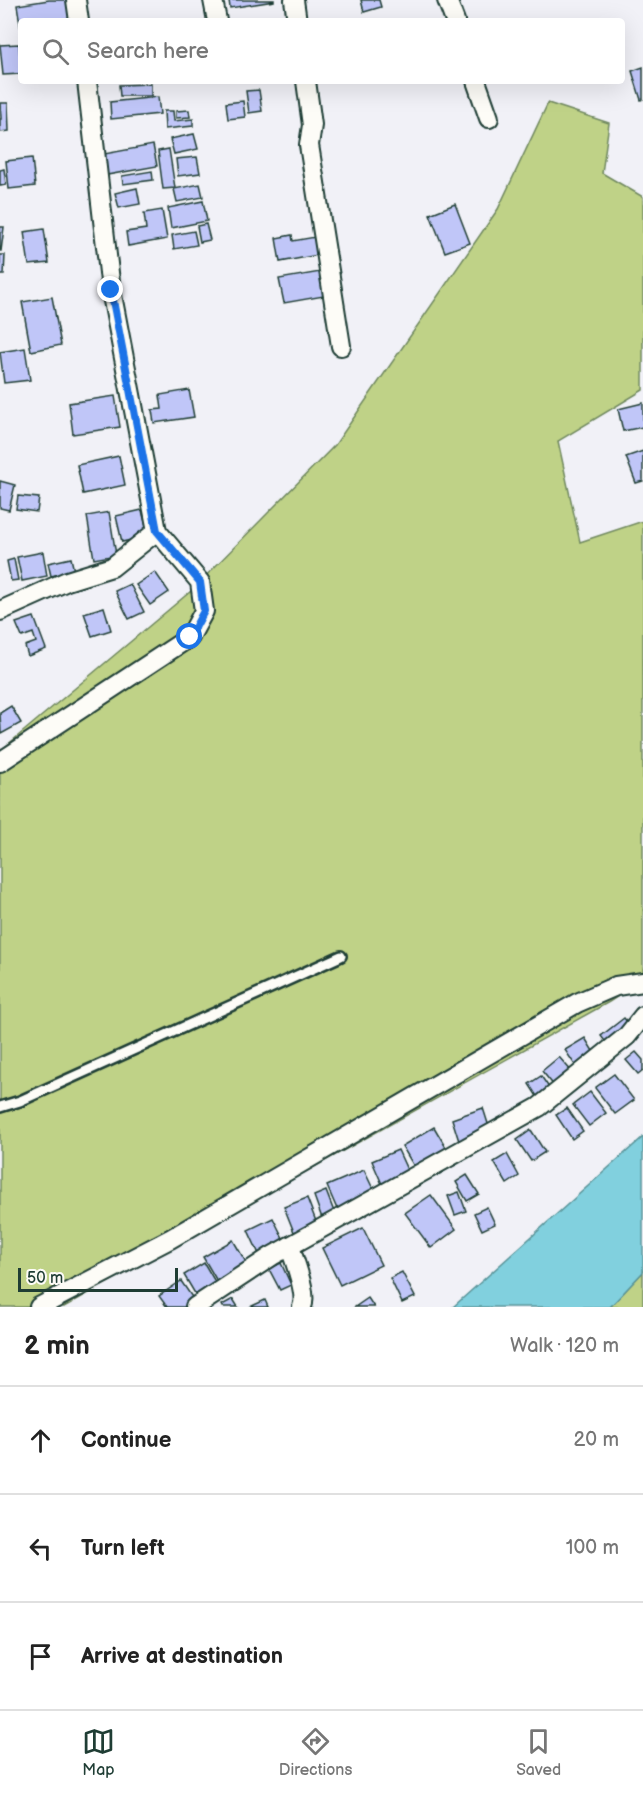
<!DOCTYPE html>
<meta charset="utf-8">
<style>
:root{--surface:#fff;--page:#f2f2f2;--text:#222;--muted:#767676;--line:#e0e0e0;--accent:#1f3d34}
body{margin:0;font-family:"Balsamiq Sans",sans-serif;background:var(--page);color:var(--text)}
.scale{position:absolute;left:18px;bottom:15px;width:160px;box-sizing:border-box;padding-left:6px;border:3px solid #1f3d34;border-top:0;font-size:16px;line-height:21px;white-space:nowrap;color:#1f3d34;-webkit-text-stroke:4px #fdfcf7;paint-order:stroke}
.stop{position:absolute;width:18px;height:18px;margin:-14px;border:4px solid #1a73e8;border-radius:50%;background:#fff}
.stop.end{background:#1a73e8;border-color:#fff;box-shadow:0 2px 6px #0008}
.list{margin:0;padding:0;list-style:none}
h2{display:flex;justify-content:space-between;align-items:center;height:78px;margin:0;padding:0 24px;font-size:26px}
h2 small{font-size:20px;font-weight:400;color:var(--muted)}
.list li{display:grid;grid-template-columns:39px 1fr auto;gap:18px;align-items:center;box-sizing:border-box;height:108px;padding:0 24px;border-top:2px solid var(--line)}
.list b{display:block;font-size:22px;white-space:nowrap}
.list em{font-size:20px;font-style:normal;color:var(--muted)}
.icon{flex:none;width:33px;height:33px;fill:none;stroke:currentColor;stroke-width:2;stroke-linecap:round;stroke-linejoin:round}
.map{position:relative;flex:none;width:643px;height:1307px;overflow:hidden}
.search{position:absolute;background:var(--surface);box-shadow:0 6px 24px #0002;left:18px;right:18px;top:18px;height:66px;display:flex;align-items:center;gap:15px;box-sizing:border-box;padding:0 21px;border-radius:6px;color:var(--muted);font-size:22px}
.sheet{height:402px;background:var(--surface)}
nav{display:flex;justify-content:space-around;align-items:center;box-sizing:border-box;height:84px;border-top:2px solid var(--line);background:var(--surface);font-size:16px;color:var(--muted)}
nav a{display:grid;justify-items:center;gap:3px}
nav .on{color:var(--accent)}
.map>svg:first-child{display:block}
</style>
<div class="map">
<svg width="643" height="1307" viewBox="0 0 643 1307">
<rect width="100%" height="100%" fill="#f1f1f7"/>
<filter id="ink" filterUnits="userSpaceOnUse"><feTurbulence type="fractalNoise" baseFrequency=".0167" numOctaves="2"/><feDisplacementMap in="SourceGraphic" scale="12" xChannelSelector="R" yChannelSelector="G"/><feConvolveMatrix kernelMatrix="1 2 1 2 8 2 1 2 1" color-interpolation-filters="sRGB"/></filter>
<g filter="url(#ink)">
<!-- green -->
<g fill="#bfd287" stroke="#6f885e" stroke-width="1.5">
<polygon points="548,103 609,123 602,173 643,197 643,390 558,441 580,542 643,521 643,980 609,1002 64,1307 0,1307 0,751 191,591 335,445 498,209"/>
<polygon points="643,1272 643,1307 610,1307"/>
</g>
<!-- water -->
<polygon fill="#81d0de" stroke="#5a959a" stroke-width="1.5" points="643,1137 643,1272 610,1307 453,1307"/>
<!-- building -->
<g fill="#c0c6f8" stroke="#1f3d34" stroke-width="1.5">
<polygon points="49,0 67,0 71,21 21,21 21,30 17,5"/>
<polygon points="229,0 274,0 274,1 230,8"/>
<polygon points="361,0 379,0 381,7 364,12"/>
<polygon points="19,44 21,74 3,75 0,45"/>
<polygon points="643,67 643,99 641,100 632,71"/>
<polygon points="151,84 151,96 120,96 119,85"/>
<polygon points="259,90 262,111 249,113 246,91"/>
<polygon points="158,97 160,114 111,119 110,102"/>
<polygon points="243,101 245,117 228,119 226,103"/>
<polygon points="0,103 8,103 9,131 0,132 0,119 1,119"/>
<polygon points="189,110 190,117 176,118 176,111"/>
<polygon points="164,111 173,111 174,121 193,119 193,126 165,129"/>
<polygon points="194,134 198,149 174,154 170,139"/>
<polygon points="153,145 157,166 107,175 104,154"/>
<polygon points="169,149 175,188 163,189 158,151"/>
<polygon points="197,157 200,173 178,176 176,159"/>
<polygon points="32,158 35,186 9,189 6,161"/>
<polygon points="4,169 6,185 0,186 0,170"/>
<polygon points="152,171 153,180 123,184 122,176"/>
<polygon points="200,184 203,197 177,202 174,189"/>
<polygon points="137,188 140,204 119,208 115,193"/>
<polygon points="203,201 207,221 171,228 168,208"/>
<polygon points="455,204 470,243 445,252 430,214"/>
<polygon points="162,210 167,239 128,246 126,232 146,229 144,213"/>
<polygon points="206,224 210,240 200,242 197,226"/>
<polygon points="0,227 4,227 1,251 0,251"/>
<polygon points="44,229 49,263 29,265 24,232"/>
<polygon points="194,231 197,245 174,249 172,235"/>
<polygon points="292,235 293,241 315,237 318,255 280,262 276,238"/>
<polygon points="0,255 5,255 4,275 0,275"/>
<polygon points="320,272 324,296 284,303 279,279"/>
<polygon points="52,297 61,345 31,351 22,302"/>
<polygon points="25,348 30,380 4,383 0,352"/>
<polygon points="189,390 194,417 154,423 152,410 162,409 160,395"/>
<polygon points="115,396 120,427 73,434 69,403"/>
<polygon points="643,403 643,427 623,431 618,409"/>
<polygon points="643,451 643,481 636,483 626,457"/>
<polygon points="119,456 125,485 83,494 77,465"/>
<polygon points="0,481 15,485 9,510 0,508"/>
<polygon points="18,496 39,498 37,512 16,509"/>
<polygon points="142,510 148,536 122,542 116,516"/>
<polygon points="109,512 116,555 94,559 87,516"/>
<polygon points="43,552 47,576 22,581 17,557"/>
<polygon points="71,558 74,571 51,576 48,563"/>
<polygon points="14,559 18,580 11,581 7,561"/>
<polygon points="155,572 169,592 150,605 136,585"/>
<polygon points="130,584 144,612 129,619 115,591"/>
<polygon points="104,607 111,630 92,636 84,613"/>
<polygon points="34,617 46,649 28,656 25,646 36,642 33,633 22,637 16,623"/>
<polygon points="11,706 21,723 1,734 0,713"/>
<polygon points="624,1018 631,1027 608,1045 601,1036"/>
<polygon points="585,1038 596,1056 577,1068 565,1050"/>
<polygon points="636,1052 643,1060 643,1070 638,1074 626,1060"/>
<polygon points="559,1057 573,1073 555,1087 542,1071"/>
<polygon points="614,1074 634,1100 615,1114 595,1088"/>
<polygon points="541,1076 552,1092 540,1101 529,1084"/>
<polygon points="590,1092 606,1113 589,1126 573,1105"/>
<polygon points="483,1108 490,1130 459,1141 452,1119"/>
<polygon points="567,1108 583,1131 572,1139 556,1115"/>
<polygon points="434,1127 447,1149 415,1168 402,1146"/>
<polygon points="531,1130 545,1152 531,1161 517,1140"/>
<polygon points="398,1150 408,1172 382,1184 372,1161"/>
<polygon points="507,1154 519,1176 507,1184 494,1162"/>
<polygon points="364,1170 375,1193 337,1209 327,1186"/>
<polygon points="467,1175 479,1194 467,1201 456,1182"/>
<polygon points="326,1191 336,1217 323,1221 314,1196"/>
<polygon points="459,1192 466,1211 455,1215 448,1196"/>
<polygon points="431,1195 456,1229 431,1248 405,1213"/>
<polygon points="307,1198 317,1224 294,1232 284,1207"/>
<polygon points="487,1207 495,1224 482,1230 474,1213"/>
<polygon points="273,1218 285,1242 259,1254 248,1230"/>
<polygon points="363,1228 381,1265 340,1285 322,1248"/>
<polygon points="233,1240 247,1264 217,1281 203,1257"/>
<polygon points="204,1263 217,1285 197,1297 184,1275"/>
<polygon points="281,1263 291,1285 280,1290 269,1269"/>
<polygon points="402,1272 415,1297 402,1303 390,1278"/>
<polygon points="181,1281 194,1300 184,1307 167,1307 159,1296"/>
<polygon points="368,1298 374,1307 355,1307"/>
<polygon points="233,1299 238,1307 223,1307 222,1305"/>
<polygon points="265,1300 268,1307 250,1307"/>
</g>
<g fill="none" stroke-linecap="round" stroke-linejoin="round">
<!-- service casing -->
<g stroke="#1f3d34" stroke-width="14">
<polyline id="service" points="0,1107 20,1101 341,956"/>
</g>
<!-- minor casing -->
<g stroke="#1f3d34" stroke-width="22">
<g id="minor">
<polyline points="76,0 79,21"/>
<polyline points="213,0 217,21"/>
<polyline points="294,0 297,21"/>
<polyline points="447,0 455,21"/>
<polyline points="306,81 312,125 309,145 341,346"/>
<polyline points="476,81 489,118"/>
<polyline points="0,611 67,581 112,567 157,531"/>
<polyline points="0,762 190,637 204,611 200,582 157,531 111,290 87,81"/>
<path d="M 290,1246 C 294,1262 308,1293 302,1307"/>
<polyline points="39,1307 170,1239 577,1003 616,986 643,982"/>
<polyline points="195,1307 272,1256 539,1107 627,1036 643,1016"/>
</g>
</g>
<!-- service -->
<use href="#service" stroke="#fdfcf7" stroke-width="9"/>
<!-- minor -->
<use href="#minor" stroke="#fdfcf7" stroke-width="18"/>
</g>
</g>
<g fill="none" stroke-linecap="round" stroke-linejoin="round" filter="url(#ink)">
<!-- route -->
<polyline stroke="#1a73e8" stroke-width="8" points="111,290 157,531 200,582 204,611 190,637"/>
</g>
</svg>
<div class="scale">50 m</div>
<div class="stop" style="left:190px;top:637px"></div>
<div class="stop end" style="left:111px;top:290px"></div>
<div class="search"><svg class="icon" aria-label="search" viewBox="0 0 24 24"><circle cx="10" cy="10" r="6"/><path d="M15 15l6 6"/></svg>Search here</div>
</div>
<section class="sheet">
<h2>2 min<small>Walk · 120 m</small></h2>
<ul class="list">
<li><svg class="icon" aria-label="ahead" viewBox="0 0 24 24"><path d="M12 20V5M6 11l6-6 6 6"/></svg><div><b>Continue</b></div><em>20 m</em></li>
<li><svg class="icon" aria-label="left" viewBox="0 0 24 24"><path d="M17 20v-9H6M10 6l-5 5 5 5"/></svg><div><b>Turn left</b></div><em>100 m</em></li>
<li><svg class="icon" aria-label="arrive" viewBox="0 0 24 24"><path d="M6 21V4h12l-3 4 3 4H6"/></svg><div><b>Arrive at destination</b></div></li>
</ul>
</section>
<nav>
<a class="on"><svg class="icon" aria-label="map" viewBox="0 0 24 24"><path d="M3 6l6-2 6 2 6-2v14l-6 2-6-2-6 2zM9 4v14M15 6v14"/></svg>Map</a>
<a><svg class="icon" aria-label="directions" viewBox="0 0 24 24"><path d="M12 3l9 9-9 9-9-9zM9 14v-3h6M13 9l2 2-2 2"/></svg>Directions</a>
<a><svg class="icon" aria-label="saved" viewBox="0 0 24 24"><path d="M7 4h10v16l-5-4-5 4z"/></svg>Saved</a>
</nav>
